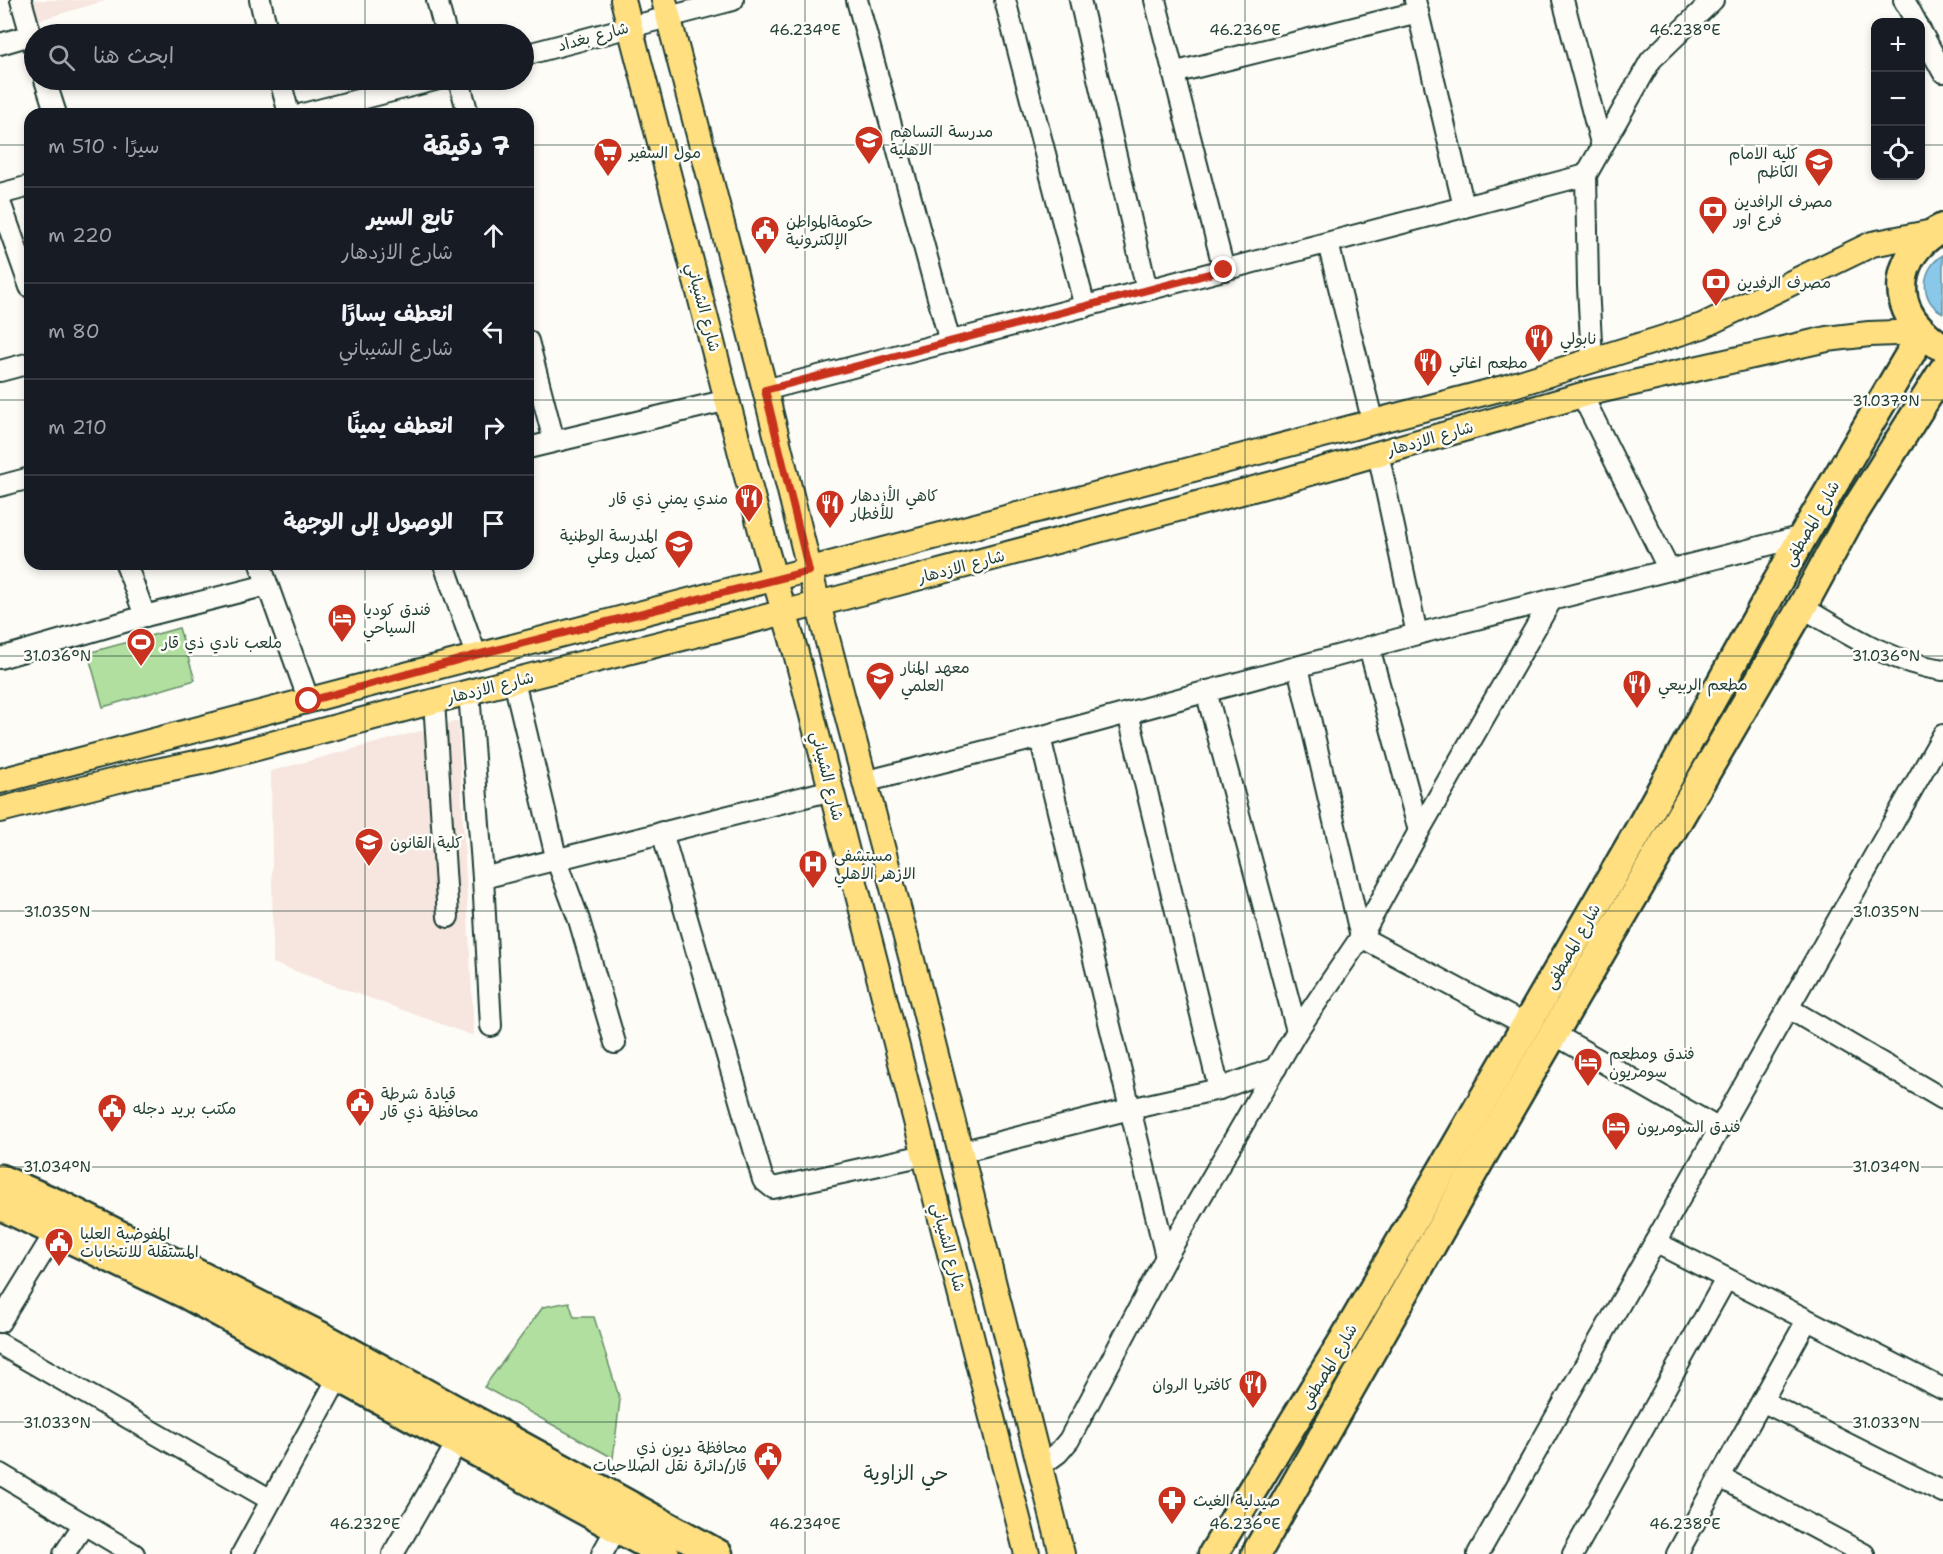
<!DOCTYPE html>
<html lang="ar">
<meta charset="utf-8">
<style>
:root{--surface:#171b24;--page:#242831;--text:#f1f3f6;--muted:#9ea1a6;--line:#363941}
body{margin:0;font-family:"Shantell Sans","Playpen Sans Arabic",sans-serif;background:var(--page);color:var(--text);direction:rtl}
.controls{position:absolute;right:18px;top:18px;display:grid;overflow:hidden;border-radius:12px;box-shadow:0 3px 9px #0003}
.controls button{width:54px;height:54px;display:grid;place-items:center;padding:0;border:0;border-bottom:2px solid var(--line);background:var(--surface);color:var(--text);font:30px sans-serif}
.stop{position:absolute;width:18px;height:18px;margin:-14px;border:4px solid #c8321e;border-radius:50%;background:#fff}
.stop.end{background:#c8321e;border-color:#fff;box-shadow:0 2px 6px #0008}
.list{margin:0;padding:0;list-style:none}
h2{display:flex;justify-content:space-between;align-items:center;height:78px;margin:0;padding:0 24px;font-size:26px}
h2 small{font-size:20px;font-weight:400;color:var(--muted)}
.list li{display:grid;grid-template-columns:39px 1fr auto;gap:18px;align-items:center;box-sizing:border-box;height:96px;padding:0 24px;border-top:2px solid var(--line)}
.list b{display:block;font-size:22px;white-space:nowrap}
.list p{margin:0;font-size:20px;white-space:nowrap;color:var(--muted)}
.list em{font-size:20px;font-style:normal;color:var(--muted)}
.icon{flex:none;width:33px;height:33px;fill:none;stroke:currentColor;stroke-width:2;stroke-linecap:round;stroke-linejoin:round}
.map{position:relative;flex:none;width:1943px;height:1554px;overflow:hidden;direction:ltr}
.search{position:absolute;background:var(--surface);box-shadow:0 3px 9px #0003;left:24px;top:24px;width:510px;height:66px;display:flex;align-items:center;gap:15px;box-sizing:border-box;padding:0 21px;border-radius:33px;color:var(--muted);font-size:22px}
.panel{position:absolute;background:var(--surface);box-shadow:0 3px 9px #0003;left:24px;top:108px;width:510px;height:462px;border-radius:18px;direction:rtl}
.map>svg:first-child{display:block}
</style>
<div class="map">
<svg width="1943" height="1554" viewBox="0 0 1943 1554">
<rect width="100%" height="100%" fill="#fdfcf7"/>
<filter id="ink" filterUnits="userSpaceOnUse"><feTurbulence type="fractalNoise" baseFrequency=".0167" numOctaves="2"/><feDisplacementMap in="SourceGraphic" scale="12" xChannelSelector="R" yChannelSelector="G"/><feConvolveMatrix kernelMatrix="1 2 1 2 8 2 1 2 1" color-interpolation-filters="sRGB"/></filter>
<g filter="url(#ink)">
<!-- built -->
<g fill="#f7e5df">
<polygon points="31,0 108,0 36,21"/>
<polygon points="458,721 474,1036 273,963 271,771"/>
</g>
<!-- green -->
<g fill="#b0df9f" stroke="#688e6a" stroke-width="1.5">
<polygon points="179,628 195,680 103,707 88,653"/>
<polygon points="569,1302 574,1317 594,1317 620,1400 613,1458 484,1387 543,1307"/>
</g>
<!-- water -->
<path fill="#8ac8ea" stroke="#5f90a1" stroke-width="1.5" d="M 1943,255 L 1943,313 C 1918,300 1921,268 1943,255 Z"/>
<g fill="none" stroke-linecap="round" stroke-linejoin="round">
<!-- minor casing -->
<g stroke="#1f3d34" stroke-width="24">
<g id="minor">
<polyline points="21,0 34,46"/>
<polyline points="260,0 268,34"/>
<polyline points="437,0 446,34"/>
<polyline points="857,0 950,342"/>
<polyline points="1005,0 1085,307"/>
<polyline points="1080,0 1147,290"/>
<polyline points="1155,0 1224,270"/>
<polyline points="1415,0 1464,207"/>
<polyline points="1563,0 1602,147"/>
<polyline points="1904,0 1916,22"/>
<polyline points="1920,30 1943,72"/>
<polyline points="0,44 31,35"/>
<polyline points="524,55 733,0"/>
<polyline points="1173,73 1418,12"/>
<polyline points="45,80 56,114"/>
<polyline points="280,80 289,114"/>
<polyline points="459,80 468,114"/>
<polyline points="303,114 435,80"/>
<polyline points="0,194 30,186"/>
<polyline points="0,202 30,287"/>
<polyline points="1328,243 1373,423"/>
<polyline points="528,341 554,441"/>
<polyline points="1592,360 1588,286 1586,175 1651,60 1713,0"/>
<polyline points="0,371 30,363"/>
<polyline points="765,390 1586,175"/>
<polyline points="1582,395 1669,570"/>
<polyline points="528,448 728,400"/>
<polyline points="1378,453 1417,634"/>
<polyline points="0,486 30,478"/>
<polyline points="126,564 145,616"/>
<polyline points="260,564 309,701"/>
<polyline points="444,564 476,655"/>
<path d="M 1802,607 C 1846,633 1891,663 1943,670"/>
<polyline points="1369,647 1419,831"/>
<polyline points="0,658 145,616 267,585"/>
<polyline points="1298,667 1361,937 1526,1025"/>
<polyline points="514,681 557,861 579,920 615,1043"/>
<polyline points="1206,691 1297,1031"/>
<polyline points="469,692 483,878 491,1026"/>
<polyline points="434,701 448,917"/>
<polyline points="1128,713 1219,1089"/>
<polyline points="1040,737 1166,1257"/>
<polyline points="864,782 1040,737 1417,634 1803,536"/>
<polyline points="662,832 763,1180 773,1188 925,1155"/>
<polyline points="483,878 832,790"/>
<polyline points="1788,1008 1943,1099"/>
<polyline points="1554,1034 1719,1129"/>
<polyline points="960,1152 1130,1109 1219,1089 1276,1068"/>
<polyline points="1655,1242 1943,1389"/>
<polyline points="0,1322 56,1231"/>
<polyline points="0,1344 271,1500"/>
<polyline points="1762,1401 1943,1492"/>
<polyline points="1039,1467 1058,1453 1069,1440 1166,1257 1297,1031 1361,937 1419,831 1552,599"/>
<polyline points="0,1474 134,1554"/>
<polyline points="1720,1477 1864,1554"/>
<polyline points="64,1554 84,1524"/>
<polyline points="242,1554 339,1376"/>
<polyline points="393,1554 458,1441"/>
<polyline points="602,1554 617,1527"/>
<polyline points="1478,1554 1943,735"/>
<polyline points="1573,1554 1726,1279"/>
<polyline points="1677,1554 1807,1320"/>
</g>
</g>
<!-- major casing -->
<g stroke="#1f3d34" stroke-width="28">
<g id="major">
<polyline points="623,0 765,546 796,653 1027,1554"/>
<polyline points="664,0 765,390 818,604 913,964 1062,1554"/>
<polyline points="0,781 1507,387 1702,326 1872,244 1933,232"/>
<polyline points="0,810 142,774 211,760 469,692 841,598 1272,484 1589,393 1827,339 1869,334 1923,332"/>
</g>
</g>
<!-- highway casing -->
<g stroke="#1f3d34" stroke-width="33">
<g id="highway">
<path d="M 1943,228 C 1902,247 1887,296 1921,330 C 1927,336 1935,344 1943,347"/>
<polyline points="0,1179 58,1204 328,1340 718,1554"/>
<polyline points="0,1205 184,1293 665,1554"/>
<polyline points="1213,1554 1345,1338 1638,832 1803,536 1923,332"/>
<polyline points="1256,1554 1481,1158 1802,607 1848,522 1943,371"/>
</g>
</g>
<!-- minor -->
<use href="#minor" stroke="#fdfcf7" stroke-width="20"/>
<!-- major -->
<use href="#major" stroke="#ffdf80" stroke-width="24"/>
<!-- highway -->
<use href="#highway" stroke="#ffdf80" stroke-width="28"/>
</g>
</g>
<g fill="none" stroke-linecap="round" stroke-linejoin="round" filter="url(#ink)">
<!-- route -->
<polyline stroke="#c8321e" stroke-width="8" points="309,701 476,655 809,571 765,390 1224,270"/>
</g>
<!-- ticks -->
<path fill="none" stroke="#1f3d34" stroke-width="1.5" stroke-opacity="0.45" d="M 365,0 L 365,34M 805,0 L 805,1554M 1245,0 L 1245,1554M 1685,0 L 1685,1554M 365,80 L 365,114M 0,145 L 30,145M 528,145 L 1876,145M 1920,145 L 1943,145M 0,400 L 30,400M 528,400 L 1943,400M 365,564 L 365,1554M 0,656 L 1943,656M 0,911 L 1943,911M 0,1167 L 1943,1167M 0,1422 L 1943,1422"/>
<!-- icons -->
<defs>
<g id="school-pin" transform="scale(1.5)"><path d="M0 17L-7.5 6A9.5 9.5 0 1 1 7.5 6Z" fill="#c8321e" stroke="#fdfcf7"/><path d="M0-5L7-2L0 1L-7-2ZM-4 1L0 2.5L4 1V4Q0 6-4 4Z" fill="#fff"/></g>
<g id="supermarket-pin" transform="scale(1.5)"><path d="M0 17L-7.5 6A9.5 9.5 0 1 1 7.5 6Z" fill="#c8321e" stroke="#fdfcf7"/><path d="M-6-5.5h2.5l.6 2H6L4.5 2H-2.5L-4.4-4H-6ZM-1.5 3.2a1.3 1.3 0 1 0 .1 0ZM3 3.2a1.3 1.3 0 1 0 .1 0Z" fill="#fff"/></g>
<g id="university-pin" transform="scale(1.5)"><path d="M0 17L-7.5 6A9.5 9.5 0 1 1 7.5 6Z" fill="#c8321e" stroke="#fdfcf7"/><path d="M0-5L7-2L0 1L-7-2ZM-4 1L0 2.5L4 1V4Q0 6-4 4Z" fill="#fff"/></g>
<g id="bank-pin" transform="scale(1.5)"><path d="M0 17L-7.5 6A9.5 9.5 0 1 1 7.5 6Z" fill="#c8321e" stroke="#fdfcf7"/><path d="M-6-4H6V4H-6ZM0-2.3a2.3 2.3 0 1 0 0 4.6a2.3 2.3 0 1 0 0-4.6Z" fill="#fff"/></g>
<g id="civic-pin" transform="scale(1.5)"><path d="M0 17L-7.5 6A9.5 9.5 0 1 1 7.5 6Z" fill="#c8321e" stroke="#fdfcf7"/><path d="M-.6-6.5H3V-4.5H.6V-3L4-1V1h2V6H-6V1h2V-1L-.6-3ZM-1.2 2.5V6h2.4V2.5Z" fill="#fff"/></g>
<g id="restaurant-pin" transform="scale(1.5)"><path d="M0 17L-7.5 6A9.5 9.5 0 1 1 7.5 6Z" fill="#c8321e" stroke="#fdfcf7"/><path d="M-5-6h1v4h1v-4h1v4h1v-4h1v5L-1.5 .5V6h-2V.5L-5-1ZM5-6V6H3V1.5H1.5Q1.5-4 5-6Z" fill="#fff"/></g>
<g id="hotel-pin" transform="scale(1.5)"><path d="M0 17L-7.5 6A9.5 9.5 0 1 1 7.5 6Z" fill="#c8321e" stroke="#fdfcf7"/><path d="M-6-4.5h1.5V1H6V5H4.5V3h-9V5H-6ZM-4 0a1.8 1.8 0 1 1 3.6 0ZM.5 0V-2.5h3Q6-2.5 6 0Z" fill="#fff"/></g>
<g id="stadium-pin" transform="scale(1.5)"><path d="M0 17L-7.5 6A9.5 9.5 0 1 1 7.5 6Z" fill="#c8321e" stroke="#fdfcf7"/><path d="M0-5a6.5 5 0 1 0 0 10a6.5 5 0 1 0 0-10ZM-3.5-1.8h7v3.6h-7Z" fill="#fff"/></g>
<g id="hospital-pin" transform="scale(1.5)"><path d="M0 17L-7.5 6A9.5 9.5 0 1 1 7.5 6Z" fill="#c8321e" stroke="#fdfcf7"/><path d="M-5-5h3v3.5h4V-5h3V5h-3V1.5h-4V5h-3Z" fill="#fff"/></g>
<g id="pharmacy-pin" transform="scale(1.5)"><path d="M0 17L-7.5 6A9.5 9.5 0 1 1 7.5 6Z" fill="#c8321e" stroke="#fdfcf7"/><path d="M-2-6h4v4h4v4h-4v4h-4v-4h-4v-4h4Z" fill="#fff"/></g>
</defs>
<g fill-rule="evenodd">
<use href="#school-pin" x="869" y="140"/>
<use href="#supermarket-pin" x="608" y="152"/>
<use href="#university-pin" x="1819" y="162"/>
<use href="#bank-pin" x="1713" y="210"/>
<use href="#civic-pin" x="765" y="230"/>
<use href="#bank-pin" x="1716" y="282"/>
<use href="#restaurant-pin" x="1539" y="338"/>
<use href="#restaurant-pin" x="1428" y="362"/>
<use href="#restaurant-pin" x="749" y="498"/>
<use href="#restaurant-pin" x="830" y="504"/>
<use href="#school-pin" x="679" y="544"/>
<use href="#hotel-pin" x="342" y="618"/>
<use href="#stadium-pin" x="141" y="642"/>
<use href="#school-pin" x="880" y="676"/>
<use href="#restaurant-pin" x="1637" y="684"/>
<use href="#university-pin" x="369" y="842"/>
<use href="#hospital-pin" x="813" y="864"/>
<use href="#hotel-pin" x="1588" y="1062"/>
<use href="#civic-pin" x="360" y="1102"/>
<use href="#civic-pin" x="112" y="1108"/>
<use href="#hotel-pin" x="1616" y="1126"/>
<use href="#civic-pin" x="59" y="1242"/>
<use href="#restaurant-pin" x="1253" y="1384"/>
<use href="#civic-pin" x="768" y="1456"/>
<use href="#pharmacy-pin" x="1172" y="1500"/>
</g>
<g text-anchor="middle" stroke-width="5" stroke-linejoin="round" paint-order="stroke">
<!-- street labels -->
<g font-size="16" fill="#1f3d34" stroke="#fdfcf7">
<text transform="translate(593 36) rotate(-15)" y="6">شارع بغداد</text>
<text transform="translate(704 307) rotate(75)" y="6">شارع الشيباني</text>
<text transform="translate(1430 438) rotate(-16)" y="6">شارع الازدهار</text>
<text transform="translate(1811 523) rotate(-60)" y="6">شارع المصطفى</text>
<text transform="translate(961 566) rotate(-15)" y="6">شارع الازدهار</text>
<text transform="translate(490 687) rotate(-14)" y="6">شارع الازدهار</text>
<text transform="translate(828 776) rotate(76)" y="6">شارع الشيباني</text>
<text transform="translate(1572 946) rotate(-60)" y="6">شارع المصطفى</text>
<text transform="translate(949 1247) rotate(75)" y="6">شارع الشيباني</text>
<text transform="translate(1328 1366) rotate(-59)" y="6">شارع المصطفى</text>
</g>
<!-- poi labels -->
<g font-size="16" fill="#1f3d34" stroke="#fdfcf7" text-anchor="start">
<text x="890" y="137">مدرسة التساهم<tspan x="890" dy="18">الاهلية</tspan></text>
<text x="629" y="158">مول السفير</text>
<text x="1798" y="159" text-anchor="end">كليه الامام<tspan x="1798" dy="18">الكاظم</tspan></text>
<text x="1734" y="207">مصرف الرافدين<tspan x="1734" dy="18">فرع اور</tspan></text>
<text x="786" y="227">حكومةالمواطن<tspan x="786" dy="18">الإلكترونية</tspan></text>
<text x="1737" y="288">مصرف الرفدين</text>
<text x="1560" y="344">نابولي</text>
<text x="1449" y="368">مطعم اغاتي</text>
<text x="851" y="501">كاهي الأزدهار<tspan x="851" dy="18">للأفطار</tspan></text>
<text x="728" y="504" text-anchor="end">مندي يمني ذي قار</text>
<text x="658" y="541" text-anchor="end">المدرسة الوطنية<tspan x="658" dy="18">كميل وعلي</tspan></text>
<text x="363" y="615">فندق كوديا<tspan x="363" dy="18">السياحي</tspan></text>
<text x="162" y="648">ملعب نادي ذي قار</text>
<text x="901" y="673">معهد المنار<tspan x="901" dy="18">العلمي</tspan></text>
<text x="1658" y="690">مطعم الربيعي</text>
<text x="390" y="848">كلية القانون</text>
<text x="834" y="861">مستشفى<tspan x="834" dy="18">الازهر الاهلي</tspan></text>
<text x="1609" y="1059">فندق ومطعم<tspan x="1609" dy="18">سومريون</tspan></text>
<text x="381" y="1099">قيادة شرطة<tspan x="381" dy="18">محافظة ذي قار</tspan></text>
<text x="133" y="1114">مكتب بريد دجله</text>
<text x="1637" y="1132">فندق السومريون</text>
<text x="80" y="1239">المفوضية العليا<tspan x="80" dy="18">المستقلة للانتخابات</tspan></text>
<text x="1232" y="1390" text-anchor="end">كافتريا الروان</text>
<text x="747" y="1453" text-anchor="end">محافظة ديون ذي<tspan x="747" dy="18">قار/دائرة نقل الصلاحيات</tspan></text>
<text x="1193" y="1506">صيدلية الغيث</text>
</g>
<!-- quarter labels -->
<g font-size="20" fill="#1f3d34" stroke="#fdfcf7">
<text x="906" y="1480">حي الزاوية</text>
</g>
</g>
<g font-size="15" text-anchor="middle" fill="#1f3d34" stroke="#fdfcf7" stroke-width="5" stroke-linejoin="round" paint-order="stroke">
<text x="805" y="35">46.234°E</text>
<text x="1245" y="35">46.236°E</text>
<text x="1685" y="35">46.238°E</text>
<text x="1886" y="406">31.037°N</text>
<text x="57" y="661">31.036°N</text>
<text x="1886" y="661">31.036°N</text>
<text x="57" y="917">31.035°N</text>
<text x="1886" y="917">31.035°N</text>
<text x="57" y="1172">31.034°N</text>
<text x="1886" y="1172">31.034°N</text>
<text x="57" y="1428">31.033°N</text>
<text x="1886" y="1428">31.033°N</text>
<text x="365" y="1529">46.232°E</text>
<text x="805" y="1529">46.234°E</text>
<text x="1245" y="1529">46.236°E</text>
<text x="1685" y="1529">46.238°E</text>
</g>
</svg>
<div class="controls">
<button>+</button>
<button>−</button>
<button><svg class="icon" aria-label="locate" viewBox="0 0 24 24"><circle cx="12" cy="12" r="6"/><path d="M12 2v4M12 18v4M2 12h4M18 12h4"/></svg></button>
</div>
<div class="stop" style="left:309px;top:701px"></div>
<div class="stop end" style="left:1224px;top:270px"></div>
<div class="search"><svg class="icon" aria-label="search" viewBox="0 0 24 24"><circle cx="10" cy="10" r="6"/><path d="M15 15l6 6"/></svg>ابحث هنا</div>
<section class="panel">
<h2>7 دقيقة<small>سيرًا · 510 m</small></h2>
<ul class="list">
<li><svg class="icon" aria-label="ahead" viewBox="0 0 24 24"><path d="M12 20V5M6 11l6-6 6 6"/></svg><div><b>تابع السير</b><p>شارع الازدهار</p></div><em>220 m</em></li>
<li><svg class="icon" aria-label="left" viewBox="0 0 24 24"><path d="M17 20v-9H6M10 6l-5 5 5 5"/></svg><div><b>انعطف يسارًا</b><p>شارع الشيباني</p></div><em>80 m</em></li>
<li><svg class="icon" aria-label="right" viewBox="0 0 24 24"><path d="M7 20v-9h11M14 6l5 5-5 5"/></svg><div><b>انعطف يمينًا</b></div><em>210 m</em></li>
<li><svg class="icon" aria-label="arrive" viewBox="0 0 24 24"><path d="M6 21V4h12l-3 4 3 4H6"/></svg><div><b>الوصول إلى الوجهة</b></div></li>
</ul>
</section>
</div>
